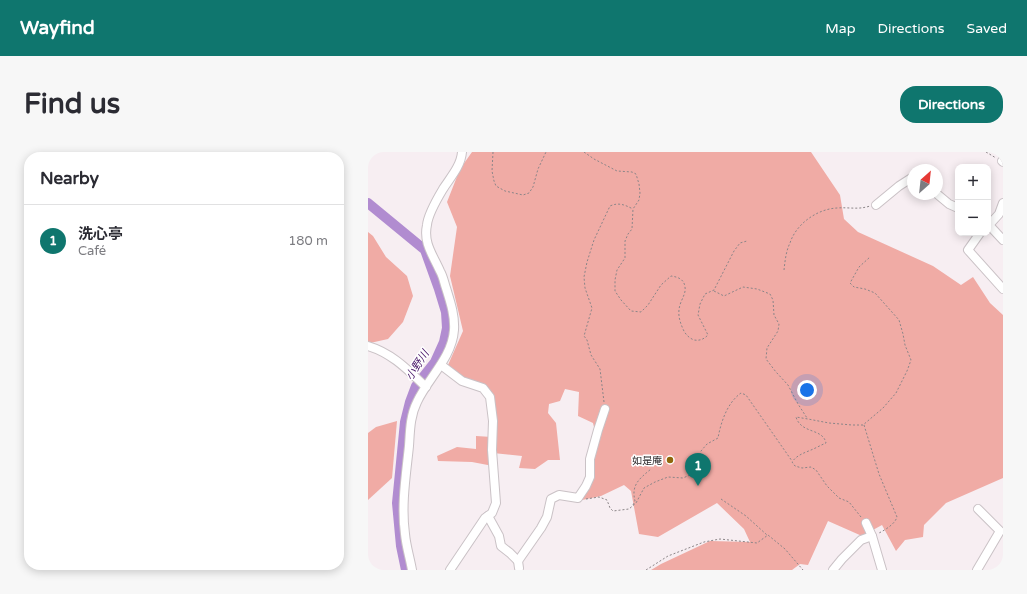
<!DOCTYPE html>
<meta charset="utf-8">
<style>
:root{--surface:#fff;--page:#f7f7f7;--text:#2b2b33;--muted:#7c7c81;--line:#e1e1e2;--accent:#0f766e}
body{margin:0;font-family:"Varela Round","Noto Sans JP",sans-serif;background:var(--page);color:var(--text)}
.controls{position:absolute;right:12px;top:12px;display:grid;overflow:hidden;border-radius:8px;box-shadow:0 2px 10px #0003}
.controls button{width:36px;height:36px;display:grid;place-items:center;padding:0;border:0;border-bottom:1px solid var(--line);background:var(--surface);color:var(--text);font:20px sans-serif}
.compass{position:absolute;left:539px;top:12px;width:36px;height:36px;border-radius:50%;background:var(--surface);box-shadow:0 2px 10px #0003;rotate:27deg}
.you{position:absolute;left:439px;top:238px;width:14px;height:14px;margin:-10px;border:3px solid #fff;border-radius:50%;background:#1a73e8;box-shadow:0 0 0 6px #1a73e833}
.badge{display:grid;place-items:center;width:26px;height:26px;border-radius:50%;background:var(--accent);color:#fff;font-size:13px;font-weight:700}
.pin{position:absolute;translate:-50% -33px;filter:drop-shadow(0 1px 2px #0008)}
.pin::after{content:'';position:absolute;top:21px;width:14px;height:12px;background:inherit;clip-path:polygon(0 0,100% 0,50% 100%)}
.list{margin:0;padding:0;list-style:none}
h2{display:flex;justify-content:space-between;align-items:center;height:52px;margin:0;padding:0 16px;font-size:17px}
h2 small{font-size:13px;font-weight:400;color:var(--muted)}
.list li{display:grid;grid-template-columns:26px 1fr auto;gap:12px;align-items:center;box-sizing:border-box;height:72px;padding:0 16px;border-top:1px solid var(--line)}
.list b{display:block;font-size:15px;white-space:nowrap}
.list p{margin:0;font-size:13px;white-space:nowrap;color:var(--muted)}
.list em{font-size:13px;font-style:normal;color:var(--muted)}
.map{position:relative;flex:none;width:635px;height:418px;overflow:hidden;border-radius:16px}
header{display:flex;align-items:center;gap:24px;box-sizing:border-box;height:56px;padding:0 20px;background:var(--accent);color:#fff}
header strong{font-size:19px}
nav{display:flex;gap:22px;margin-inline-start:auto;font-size:14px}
.intro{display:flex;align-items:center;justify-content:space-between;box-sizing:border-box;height:96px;padding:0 24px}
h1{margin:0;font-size:28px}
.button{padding:10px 18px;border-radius:16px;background:var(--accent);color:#fff;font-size:14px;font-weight:700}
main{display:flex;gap:24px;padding:0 24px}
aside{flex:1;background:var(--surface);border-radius:16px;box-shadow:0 2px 10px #0003}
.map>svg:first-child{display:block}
</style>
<header>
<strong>Wayfind</strong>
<nav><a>Map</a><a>Directions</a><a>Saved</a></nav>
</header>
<div class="intro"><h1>Find us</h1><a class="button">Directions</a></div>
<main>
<aside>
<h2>Nearby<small></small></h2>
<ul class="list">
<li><span class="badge">1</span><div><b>洗心亭</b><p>Café</p></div><em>180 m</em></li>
</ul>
</aside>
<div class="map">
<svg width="635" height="418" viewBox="0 0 635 418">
<rect width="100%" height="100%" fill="#f7eef2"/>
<!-- green -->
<g fill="#f0aba5">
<polygon points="104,0 443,0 472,43 476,67 490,80 565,114 593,133 605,125 622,151 635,163 635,326 578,351 556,373 555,385 537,388 528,399 514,373 494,384 460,369 440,413 432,412 424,418 283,418 293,412 342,389 382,390 376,377 349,351 290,385 271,382 263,339 256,333 233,344 214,348 212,343 223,328 228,283 225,271 210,264 211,240 197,237 192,249 181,252 180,261 188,271 192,308 180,308 167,317 151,316 154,304 125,301 125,314 104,310 70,309 69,304 89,295 108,297 108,284 124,285 116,234 94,229 80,213 95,179 82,124 89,75 79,50 92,17"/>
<polygon points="0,80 5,84 18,105 39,124 45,144 35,170 20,187 2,191 0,191"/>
<polygon points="29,269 24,326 0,348 0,281 8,275"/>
</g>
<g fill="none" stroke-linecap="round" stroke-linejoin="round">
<!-- river -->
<polyline stroke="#b18cd0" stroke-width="10" points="0,51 57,98 71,137 78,160 79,176 76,190 67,210 48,234 42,250 37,270 29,351 33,394 38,418"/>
<!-- minor casing -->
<g stroke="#cac2c6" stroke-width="10">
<g id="minor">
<polyline points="635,8 634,9 635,10"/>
<polyline points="569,42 581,52 590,56"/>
<polyline points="508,53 531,34 545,25"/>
<polyline points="620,72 621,73 631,62 635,51"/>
<polyline points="621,73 635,88"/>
<polyline points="612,81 600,98 635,137"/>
<path d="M 0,194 C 24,201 40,218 58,235"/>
<polyline points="73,213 94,229 115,236 122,245 125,269 124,298 128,351 124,361 117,366 82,418"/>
<polyline points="120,364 131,384 133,394 142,401 150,409"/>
<polyline points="498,371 504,384 514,418"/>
<polyline points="151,416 150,409 173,376 179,365 183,347 191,343 210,346 218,334 222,325 222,307 230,278 237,257"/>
<path d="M 44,418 C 42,406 38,394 37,382 C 33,353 38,323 41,294 C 42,279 42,264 49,250 C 60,226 84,206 86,178 C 87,163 82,149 78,136 C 76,130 75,124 72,119 C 65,103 55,91 59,73 C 60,62 69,47 75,37 C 82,26 93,14 94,0"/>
<polyline points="465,418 474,407 493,388 504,384"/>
<polyline points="609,418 632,379 610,357"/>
</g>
</g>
<!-- path -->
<g stroke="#8b8588" stroke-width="1" stroke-dasharray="2 2" stroke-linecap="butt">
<polyline points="125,0 124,19 126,29 128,34 137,39 155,43 161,41 165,35 170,17 178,0"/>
<path d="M 216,0 L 226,7 L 249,19 L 264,20 L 268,22 L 271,32 L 272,41 L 271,48 L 265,57 L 264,77 L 260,82 L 257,89 L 257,106 L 249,118 L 247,128 L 247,139 L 253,148 L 263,159 L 273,160 L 280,153 L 293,133 L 303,124 C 310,125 316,127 317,135 C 318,140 315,145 313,150 C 309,160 311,168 315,177 C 317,182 321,186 326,188 C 332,189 336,187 340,183 L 330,163 L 332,152 L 337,142 L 346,138 L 366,99 L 372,91 L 379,89"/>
<polyline points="618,0 628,6"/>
<path d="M 416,118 C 417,109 418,99 422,91 C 428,72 449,57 469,56 C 481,55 490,58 502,54"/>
<polyline points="346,139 356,144 375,135 389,137 402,142 405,148 406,163 411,172 410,179 399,196 398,207 408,220 420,233 430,252 439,266"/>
<path d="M 236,250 L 232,217 L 223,203 L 219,188 L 216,184 L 224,156 L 217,136 L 216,125 L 219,110 L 226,88 L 242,54 C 251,50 257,53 265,57"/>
<path d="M 496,273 L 511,322 L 529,365 C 527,372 517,378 511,381"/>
<path d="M 218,347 L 231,345 L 239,348 L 242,356 L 245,359 L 261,357 L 268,351 L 276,336 L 287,330 L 300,325 L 315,326 L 322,323 L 327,314 L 333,299 L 339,292 L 350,286 C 353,270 359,251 373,241 L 378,243 L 424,309"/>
<polyline points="353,347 378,364 399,383"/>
<path d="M 265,353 L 267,349 C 263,333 271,327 283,317"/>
<path d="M 493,365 L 481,350 L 471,346 L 459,334 L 448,318 L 443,315 L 434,316 L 427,314 L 424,310 C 429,303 436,301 443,298 C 448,296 453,293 458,291 C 455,276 433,282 428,265 L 440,267 L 461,271 L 484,273 L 495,273 L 515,256 L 528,241 L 539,219 L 543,208 L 537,193 L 535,182 L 531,168 L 507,141 L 497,137 L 486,135 L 482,131 L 491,115 L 502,105"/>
<polyline points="278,418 300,404 336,390 352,387 389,391 400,383 417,397 435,418"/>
</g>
<!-- minor -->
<use href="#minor" stroke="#fff" stroke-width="8"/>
</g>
<!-- markers -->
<circle fill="#8f670c" stroke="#fff" stroke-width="1.5" cx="302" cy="308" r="4"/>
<g text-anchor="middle" stroke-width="3" stroke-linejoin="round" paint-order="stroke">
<!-- poi labels -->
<g font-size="10" fill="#292527" stroke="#fff" text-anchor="end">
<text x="294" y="312">如是庵</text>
</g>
<!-- water labels -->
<g font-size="11" font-style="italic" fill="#4b196a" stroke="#fff">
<text transform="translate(49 213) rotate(-57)" y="4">小野川</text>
</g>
</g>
</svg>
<div class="controls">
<button>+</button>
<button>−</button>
</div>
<svg class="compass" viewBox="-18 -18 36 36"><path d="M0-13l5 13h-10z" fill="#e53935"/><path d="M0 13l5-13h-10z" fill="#7c7c81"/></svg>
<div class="you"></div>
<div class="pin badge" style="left:330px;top:334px">1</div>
</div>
</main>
